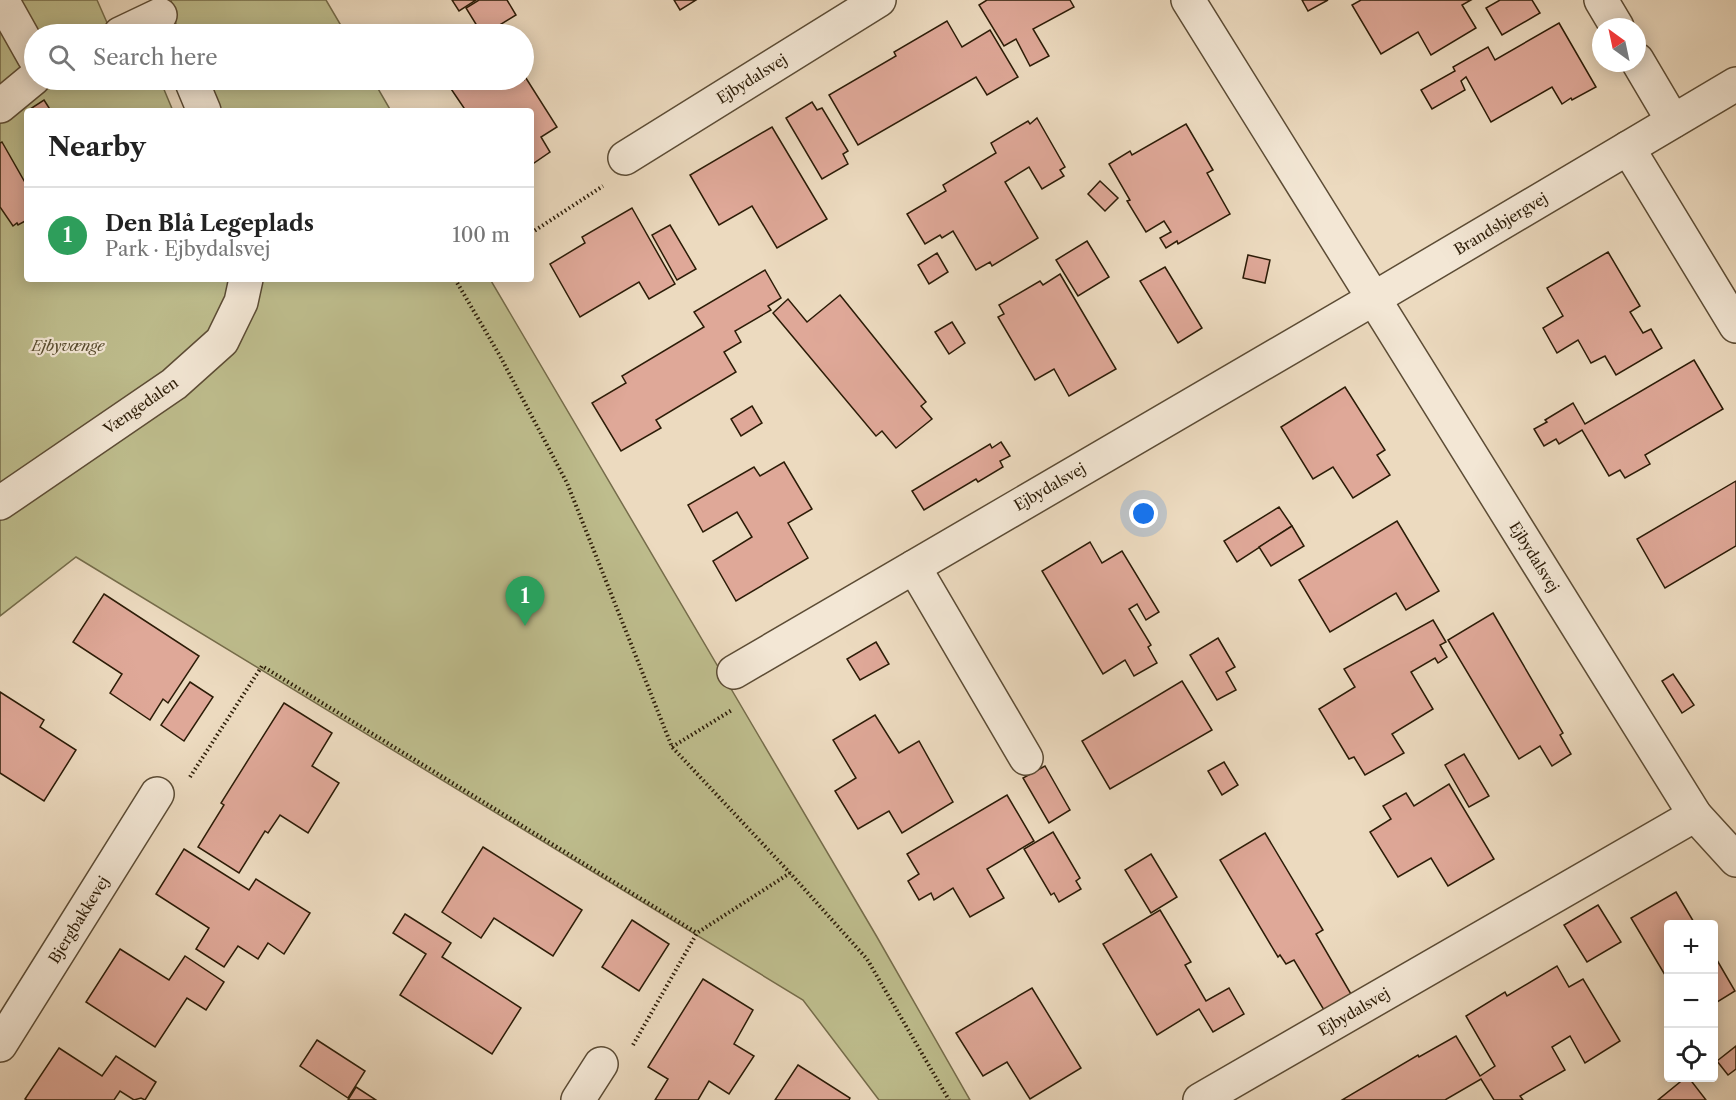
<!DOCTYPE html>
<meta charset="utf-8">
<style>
:root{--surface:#fff;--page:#f2f2f2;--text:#222;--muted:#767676;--line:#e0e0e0;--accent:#111827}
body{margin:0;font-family:"Libre Caslon Text",serif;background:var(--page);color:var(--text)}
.controls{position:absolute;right:18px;bottom:18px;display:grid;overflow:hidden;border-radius:6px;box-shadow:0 3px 15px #0003}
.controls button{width:54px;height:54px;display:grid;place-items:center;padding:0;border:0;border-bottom:2px solid var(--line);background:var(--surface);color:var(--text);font:30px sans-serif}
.compass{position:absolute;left:1592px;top:18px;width:54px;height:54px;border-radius:50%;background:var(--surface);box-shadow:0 3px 15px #0003;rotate:327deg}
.you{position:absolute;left:1144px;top:514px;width:21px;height:21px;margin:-15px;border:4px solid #fff;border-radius:50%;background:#1a73e8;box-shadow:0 0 0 9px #1a73e833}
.badge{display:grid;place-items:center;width:39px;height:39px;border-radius:50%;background:var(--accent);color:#fff;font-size:20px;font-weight:700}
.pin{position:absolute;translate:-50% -50px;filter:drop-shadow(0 2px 3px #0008)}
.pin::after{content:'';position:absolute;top:32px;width:21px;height:18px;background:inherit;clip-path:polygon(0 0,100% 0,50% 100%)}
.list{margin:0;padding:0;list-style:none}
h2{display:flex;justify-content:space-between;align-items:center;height:78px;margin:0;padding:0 24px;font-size:26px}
h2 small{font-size:20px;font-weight:400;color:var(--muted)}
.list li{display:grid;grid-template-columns:39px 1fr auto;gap:18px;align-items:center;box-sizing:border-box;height:96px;padding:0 24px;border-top:2px solid var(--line)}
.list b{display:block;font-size:22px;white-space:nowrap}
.list p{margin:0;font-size:20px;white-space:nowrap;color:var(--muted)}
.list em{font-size:20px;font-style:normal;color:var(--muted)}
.icon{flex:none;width:33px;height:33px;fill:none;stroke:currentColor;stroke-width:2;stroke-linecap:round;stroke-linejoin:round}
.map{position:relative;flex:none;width:1736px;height:1100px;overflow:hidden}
.search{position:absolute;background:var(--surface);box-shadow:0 3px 15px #0003;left:24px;top:24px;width:510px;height:66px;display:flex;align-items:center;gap:15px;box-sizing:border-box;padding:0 21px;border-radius:33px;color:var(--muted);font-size:22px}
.panel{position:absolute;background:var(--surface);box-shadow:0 3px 15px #0003;left:24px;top:108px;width:510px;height:174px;border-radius:6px}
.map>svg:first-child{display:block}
</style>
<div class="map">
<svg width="1736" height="1100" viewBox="0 0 1736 1100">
<rect width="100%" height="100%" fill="#ecdabf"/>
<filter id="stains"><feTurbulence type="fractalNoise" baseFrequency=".00333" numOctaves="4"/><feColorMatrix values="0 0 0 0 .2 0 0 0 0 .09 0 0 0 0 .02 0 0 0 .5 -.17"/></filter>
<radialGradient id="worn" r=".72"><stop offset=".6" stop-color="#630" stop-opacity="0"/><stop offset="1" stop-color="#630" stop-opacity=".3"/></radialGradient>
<!-- green -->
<g fill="#bebd8d" stroke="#756c4a" stroke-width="1.5">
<polygon points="0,0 97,0 112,34 34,34 34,80 160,80 173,111 27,111 27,279 490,279 877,937 970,1100 879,1100 803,1000 76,557 0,616"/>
<polygon points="171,0 326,0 346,34 178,34"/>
<polygon points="185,80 373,80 391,111 190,111"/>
</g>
<!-- building -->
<g fill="#dfa898" stroke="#2c1c07" stroke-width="1.5">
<polygon points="452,0 476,0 459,11"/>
<polygon points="479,0 507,0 516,15 485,34 482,34 466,8"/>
<polygon points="674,0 696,0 680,10"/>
<polygon points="987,0 1070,0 1074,7 1033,29 1049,56 1030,66 1016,39 1004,46 979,5"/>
<polygon points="1302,0 1328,0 1308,11"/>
<polygon points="1361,0 1471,0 1462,5 1476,28 1431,55 1418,32 1381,54 1352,5"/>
<polygon points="1500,0 1532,0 1540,13 1502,35 1486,8"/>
<polygon points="947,21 962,47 990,30 1018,77 987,95 976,77 858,145 829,95 896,56 894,52"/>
<polygon points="1559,23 1596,87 1572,100 1571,98 1562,104 1552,87 1491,122 1466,77 1461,81 1465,90 1432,109 1421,90 1455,71 1453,67 1488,47 1495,60"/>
<polygon points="524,75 557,127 541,137 550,152 531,165 531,111 466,111 445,80 524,80"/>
<polygon points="44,100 51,111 27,111"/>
<polygon points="812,102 817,110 822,108 848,151 843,154 848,164 822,179 786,118"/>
<polygon points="1037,118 1065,167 1060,170 1064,176 1042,189 1029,167 1005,182 1038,238 992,266 990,262 976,270 953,231 942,238 940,235 925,244 907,214 946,191 943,185 996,153 991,143 1028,121 1030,124"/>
<polygon points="1186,124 1213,170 1207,173 1230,214 1178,244 1177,241 1166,248 1160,238 1171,232 1164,221 1146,232 1127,201 1130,200 1109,164 1130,151 1132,155"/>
<polygon points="772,127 827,219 777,248 752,206 719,225 690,175"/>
<polygon points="2,142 27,186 27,220 18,225 17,223 13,226 0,207 0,143"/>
<polygon points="1100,181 1118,198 1105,211 1088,194"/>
<polygon points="632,208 675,284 649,299 639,282 580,317 550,264 585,243 582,237"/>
<polygon points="670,225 696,269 677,280 652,235"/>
<polygon points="1087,241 1109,277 1078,296 1056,260"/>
<polygon points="1608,252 1640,306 1630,312 1643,333 1651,329 1662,348 1616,375 1605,356 1591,363 1578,340 1557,353 1543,328 1563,316 1547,288"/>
<polygon points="937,253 948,272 929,284 918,265"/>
<polygon points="1248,255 1270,260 1265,283 1243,278"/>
<polygon points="1165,267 1202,328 1178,343 1140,281"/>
<polygon points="765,270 781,298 768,306 771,310 735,331 741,342 724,352 736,372 656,420 661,428 621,451 592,403 626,383 622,376 704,327 694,312"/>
<polygon points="1060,274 1116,369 1069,396 1054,369 1035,380 998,317 1004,314 999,305 1040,281 1043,285"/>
<polygon points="840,295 926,402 921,406 932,419 896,448 882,431 876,436 773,313 788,299 807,322"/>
<polygon points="952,322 965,343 949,354 935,332"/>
<polygon points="1694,360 1723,409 1645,455 1650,464 1625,478 1620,470 1609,476 1582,430 1559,444 1556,439 1544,446 1534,429 1547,422 1545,420 1573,403 1585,424"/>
<polygon points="1345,387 1385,450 1377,455 1390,475 1353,498 1333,467 1313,479 1281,427"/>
<polygon points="752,406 762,423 741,436 731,419"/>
<polygon points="1001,442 1010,456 1000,461 1003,467 978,482 976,479 924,510 912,491 990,444 992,448"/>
<polygon points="784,462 812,509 788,523 808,558 736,601 713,561 752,537 737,512 703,532 688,505 754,467 760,476"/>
<polygon points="1736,481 1736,546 1665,588 1637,539"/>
<polygon points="1279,507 1292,526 1237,562 1224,541"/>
<polygon points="1397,521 1439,591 1406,610 1396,593 1330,632 1299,580"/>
<polygon points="1292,526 1304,546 1271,566 1259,547"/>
<polygon points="1090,542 1102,563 1122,551 1159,612 1146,620 1137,604 1129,609 1151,645 1148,647 1157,663 1134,676 1125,660 1103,674 1042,571"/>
<polygon points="104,594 199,656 168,703 163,699 150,720 110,693 122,674 73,642"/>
<polygon points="1493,613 1563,733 1560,735 1571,754 1552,766 1540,746 1519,759 1448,640"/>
<polygon points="1433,620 1446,642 1440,645 1447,657 1438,663 1435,658 1411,672 1433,709 1392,734 1404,753 1365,775 1354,757 1349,759 1319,709 1355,687 1344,669"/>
<polygon points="1218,638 1235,667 1226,672 1236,690 1217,700 1190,655"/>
<polygon points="876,642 889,664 860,680 847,659"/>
<polygon points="1673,674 1694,705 1682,713 1662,681"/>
<polygon points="1182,681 1212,730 1110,789 1082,741"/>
<polygon points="190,682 213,697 184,741 161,725"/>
<polygon points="0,692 44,720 40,727 76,750 44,801 0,773"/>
<polygon points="284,703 332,733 312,766 339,783 308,833 280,815 268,833 265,831 239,873 198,847 224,805 221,803"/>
<polygon points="875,715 899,753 919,741 953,802 902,833 889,811 858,829 835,791 856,778 833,740"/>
<polygon points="1464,754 1489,796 1469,807 1445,765"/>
<polygon points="1224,762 1238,785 1222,795 1208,771"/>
<polygon points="1045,766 1070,810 1049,823 1023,778"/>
<polygon points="1449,784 1494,859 1448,886 1431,858 1398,877 1370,832 1391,819 1383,806 1406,793 1414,806"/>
<polygon points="1007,795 1034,841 987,869 1004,898 970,917 953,888 934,900 931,893 919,900 908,881 919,874 907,854"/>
<polygon points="1053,832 1080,878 1076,881 1081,889 1059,902 1054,893 1051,895 1024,849"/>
<polygon points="1265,833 1323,930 1316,934 1351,994 1324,1010 1294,960 1286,964 1280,955 1278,957 1220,860"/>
<polygon points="483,847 582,910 553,956 494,918 481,938 442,912"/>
<polygon points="184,849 249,890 256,879 310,913 284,954 268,943 258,959 238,946 224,967 196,949 209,928 156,894"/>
<polygon points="1151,854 1177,897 1151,913 1125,870"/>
<polygon points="1676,892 1695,924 1668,924 1668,980 1631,918"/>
<polygon points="1598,905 1621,942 1587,962 1564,925"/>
<polygon points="1160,910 1191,962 1185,965 1206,1001 1229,988 1244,1014 1213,1032 1199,1009 1157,1035 1103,944"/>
<polygon points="405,914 451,943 442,957 521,1008 492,1054 400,995 426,954 393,933"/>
<polygon points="632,920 669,944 639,991 602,967"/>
<polygon points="120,949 169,980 185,956 224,982 206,1010 187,998 155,1047 86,1002"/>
<polygon points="1714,955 1735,991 1714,1004"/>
<polygon points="1557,966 1569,987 1583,979 1620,1041 1585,1063 1570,1036 1552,1047 1565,1070 1520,1096 1523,1100 1494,1100 1481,1079 1445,1100 1342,1100 1418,1055 1419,1057 1456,1036 1480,1076 1495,1066 1466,1016 1505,992 1507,996"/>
<polygon points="703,979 753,1010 734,1044 754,1056 729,1094 709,1081 698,1100 655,1100 668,1079 648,1067"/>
<polygon points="1032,988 1081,1068 1030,1099 1007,1062 983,1076 956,1033"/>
<polygon points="317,1040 365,1071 348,1098 300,1066"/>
<polygon points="1736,1046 1736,1069 1728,1075 1717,1061"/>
<polygon points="59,1048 102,1076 116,1056 156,1082 145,1100 141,1098 134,1100 120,1091 114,1100 27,1100 25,1099"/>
<polygon points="798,1065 850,1098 849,1100 775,1100"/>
<polygon points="1685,1078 1689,1078 1706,1100 1658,1100"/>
<polygon points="356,1087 376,1100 348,1100"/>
</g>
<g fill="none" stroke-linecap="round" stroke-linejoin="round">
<!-- minor casing -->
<g stroke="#5c4c35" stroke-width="36">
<g id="minor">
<polyline points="2,0 34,57"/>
<polyline points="1188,0 1695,815 1736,860"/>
<polyline points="1601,0 1617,27"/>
<polyline points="120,34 160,15"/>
<polyline points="1637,60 1673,121"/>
<polyline points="191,80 204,111"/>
<polyline points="0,106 34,78"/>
<polyline points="1628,148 1736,326"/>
<polyline points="625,158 879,0"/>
<polyline points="0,503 174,384 222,341 241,302 246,279"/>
<polyline points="914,567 1026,758"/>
<polyline points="734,672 1373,299 1736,84"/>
<polyline points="0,1045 157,794"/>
<polyline points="578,1100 601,1064"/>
<polyline points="1200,1100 1695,815"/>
</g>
</g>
<!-- path -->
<g stroke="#2c1c07" stroke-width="4" stroke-dasharray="1.5 3" stroke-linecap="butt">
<polyline points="531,233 603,186"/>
<polyline points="455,279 500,356 567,483 672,747 790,873 867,959 949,1100"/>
<polyline points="672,747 732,710"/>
<polyline points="190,777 262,666 697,933"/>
<polyline points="633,1045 697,933 790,873"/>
</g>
<!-- minor -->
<use href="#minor" stroke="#f3e7d5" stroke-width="33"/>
</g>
<g text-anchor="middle" stroke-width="4.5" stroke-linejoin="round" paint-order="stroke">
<!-- street labels -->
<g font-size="15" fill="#2c1c07" stroke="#f3e7d5">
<text transform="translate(752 79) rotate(-32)" y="5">Ejbydalsvej</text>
<text transform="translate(1501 224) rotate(-31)" y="5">Brandsbjergvej</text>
<text transform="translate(141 406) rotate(-35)" y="5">Vængedalen</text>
<text transform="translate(1050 487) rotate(-30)" y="5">Ejbydalsvej</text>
<text transform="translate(1534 557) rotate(58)" y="5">Ejbydalsvej</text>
<text transform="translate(79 920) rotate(-58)" y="5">Bjergbakkevej</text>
<text transform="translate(1354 1012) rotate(-30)" y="5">Ejbydalsvej</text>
</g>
<!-- park labels -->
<g font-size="15" font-style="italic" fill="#584c2f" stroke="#f3e7d5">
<text x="68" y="351">Ejbyvænge</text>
</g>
</g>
<rect width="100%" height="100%" filter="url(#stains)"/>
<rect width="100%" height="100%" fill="url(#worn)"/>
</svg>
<div class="controls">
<button>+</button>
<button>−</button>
<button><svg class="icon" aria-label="locate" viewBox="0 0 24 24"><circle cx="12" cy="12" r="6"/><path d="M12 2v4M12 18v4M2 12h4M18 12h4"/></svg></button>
</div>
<svg class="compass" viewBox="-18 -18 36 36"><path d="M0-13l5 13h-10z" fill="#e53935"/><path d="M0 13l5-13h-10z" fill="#767676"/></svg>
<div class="you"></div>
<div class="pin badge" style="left:525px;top:626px;background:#2e9e5b">1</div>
<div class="search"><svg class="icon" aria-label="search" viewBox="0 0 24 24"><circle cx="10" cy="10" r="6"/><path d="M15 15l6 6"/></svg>Search here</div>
<section class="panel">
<h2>Nearby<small></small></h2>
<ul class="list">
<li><span class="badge" style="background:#2e9e5b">1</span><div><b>Den Blå Legeplads</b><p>Park · Ejbydalsvej</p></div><em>100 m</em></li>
</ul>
</section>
</div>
